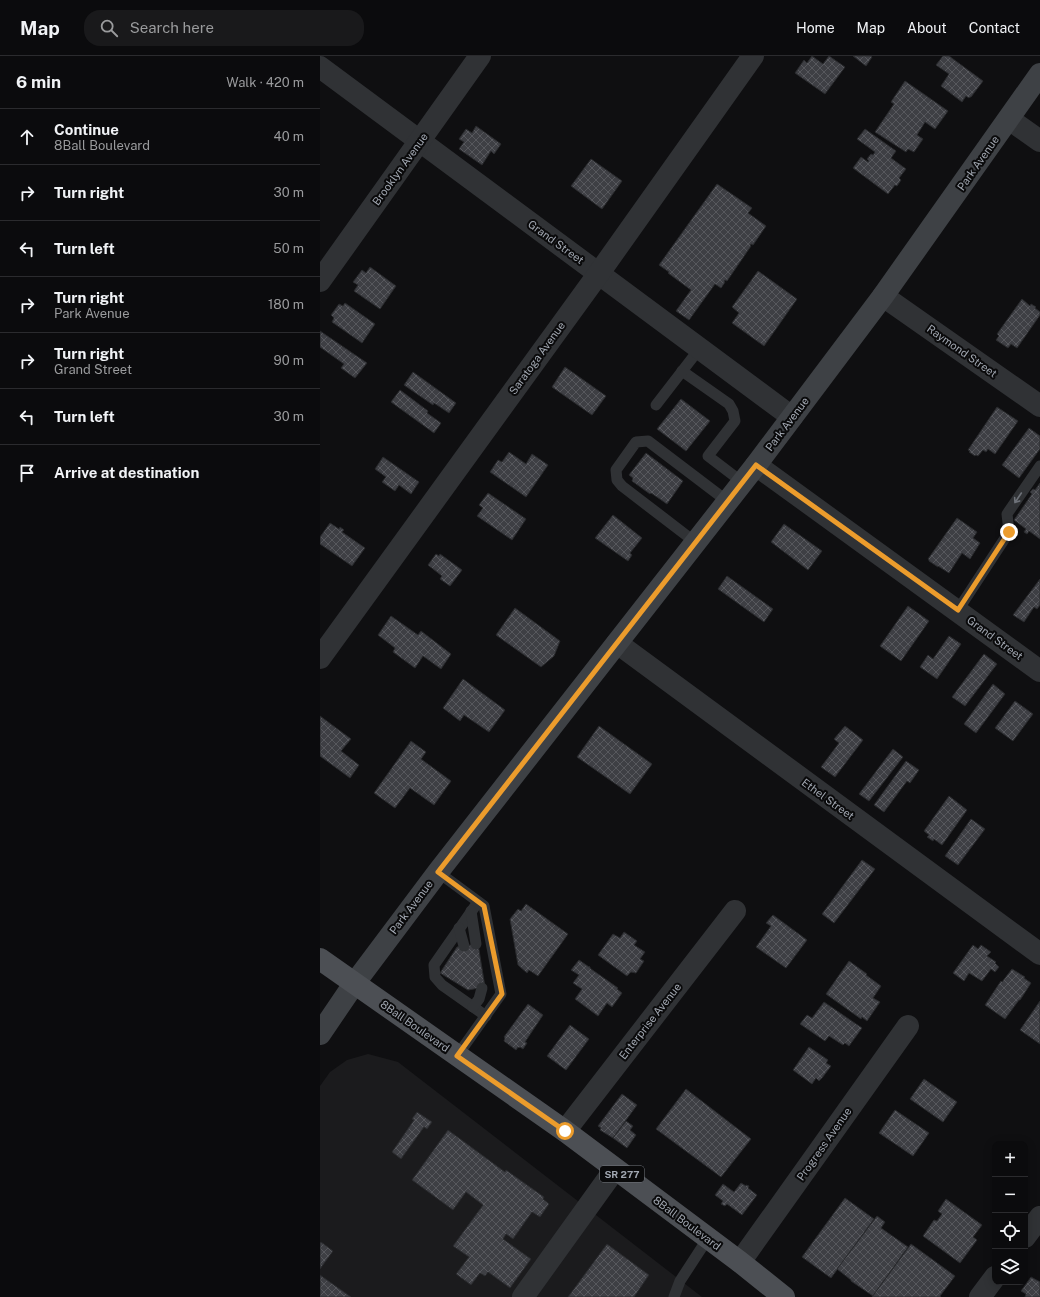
<!DOCTYPE html>
<meta charset="utf-8">
<style>
:root{--surface:#0b0b0d;--page:#19191b;--text:#f1f3f6;--muted:#9a9b9d;--line:#2b2b2e}
body{margin:0;font-family:"Public Sans",sans-serif;background:var(--page);color:var(--text)}
.controls{position:absolute;right:12px;bottom:12px;display:grid;overflow:hidden;border-radius:8px;box-shadow:0 2px 10px #0003}
.controls button{width:36px;height:36px;display:grid;place-items:center;padding:0;border:0;border-bottom:1px solid var(--line);background:var(--surface);color:var(--text);font:20px sans-serif}
.stop{position:absolute;width:12px;height:12px;margin:-9px;border:3px solid #ec9c2c;border-radius:50%;background:#fff}
.stop.end{background:#ec9c2c;border-color:#fff;box-shadow:0 1px 4px #0008}
.list{margin:0;padding:0;list-style:none}
h2{display:flex;justify-content:space-between;align-items:center;height:52px;margin:0;padding:0 16px;font-size:17px}
h2 small{font-size:13px;font-weight:400;color:var(--muted)}
.list li{display:grid;grid-template-columns:26px 1fr auto;gap:12px;align-items:center;box-sizing:border-box;height:56px;padding:0 16px;border-top:1px solid var(--line)}
.list b{display:block;font-size:15px;white-space:nowrap}
.list p{margin:0;font-size:13px;white-space:nowrap;color:var(--muted)}
.list em{font-size:13px;font-style:normal;color:var(--muted)}
.icon{flex:none;width:22px;height:22px;fill:none;stroke:currentColor;stroke-width:2;stroke-linecap:round;stroke-linejoin:round}
.map{position:relative;flex:none;width:720px;height:1241px;overflow:hidden}
header{display:flex;align-items:center;gap:24px;box-sizing:border-box;height:56px;padding:0 20px;background:var(--surface);border-bottom:1px solid var(--line)}
header strong{font-size:19px}
nav{display:flex;gap:22px;margin-inline-start:auto;font-size:14px}
.search{width:280px;height:36px;background:var(--page);display:flex;align-items:center;gap:10px;box-sizing:border-box;padding:0 14px;border-radius:16px;color:var(--muted);font-size:15px}
main{display:flex}
aside{flex:1;background:var(--surface)}
.map>svg:first-child{display:block}
</style>
<header>
<strong>Map</strong>
<div class="search"><svg class="icon" aria-label="search" viewBox="0 0 24 24"><circle cx="10" cy="10" r="6"/><path d="M15 15l6 6"/></svg>Search here</div>
<nav><a>Home</a><a>Map</a><a>About</a><a>Contact</a></nav>
</header>
<main>
<aside>
<h2>6 min<small>Walk · 420 m</small></h2>
<ul class="list">
<li><svg class="icon" aria-label="ahead" viewBox="0 0 24 24"><path d="M12 20V5M6 11l6-6 6 6"/></svg><div><b>Continue</b><p>8Ball Boulevard</p></div><em>40 m</em></li>
<li><svg class="icon" aria-label="right" viewBox="0 0 24 24"><path d="M7 20v-9h11M14 6l5 5-5 5"/></svg><div><b>Turn right</b></div><em>30 m</em></li>
<li><svg class="icon" aria-label="left" viewBox="0 0 24 24"><path d="M17 20v-9H6M10 6l-5 5 5 5"/></svg><div><b>Turn left</b></div><em>50 m</em></li>
<li><svg class="icon" aria-label="right" viewBox="0 0 24 24"><path d="M7 20v-9h11M14 6l5 5-5 5"/></svg><div><b>Turn right</b><p>Park Avenue</p></div><em>180 m</em></li>
<li><svg class="icon" aria-label="right" viewBox="0 0 24 24"><path d="M7 20v-9h11M14 6l5 5-5 5"/></svg><div><b>Turn right</b><p>Grand Street</p></div><em>90 m</em></li>
<li><svg class="icon" aria-label="left" viewBox="0 0 24 24"><path d="M17 20v-9H6M10 6l-5 5 5 5"/></svg><div><b>Turn left</b></div><em>30 m</em></li>
<li><svg class="icon" aria-label="arrive" viewBox="0 0 24 24"><path d="M6 21V4h12l-3 4 3 4H6"/></svg><div><b>Arrive at destination</b></div></li>
</ul>
</aside>
<div class="map">
<svg width="720" height="1241" viewBox="0 0 720 1241">
<defs>
<pattern id="building-cross-hatch" width="8" height="8" patternUnits="userSpaceOnUse"><rect width="8" height="8" fill="#3e3f44"/><path d="M0 0l8 8M0 8l8-8" fill="none" stroke="#57585d"/></pattern>
</defs>
<rect width="100%" height="100%" fill="#0f0f11"/>
<!-- built -->
<polygon fill="#1b1b1d" points="48,998 78,1006 382,1241 0,1241 0,1030 10,1016 27,1004"/>
<!-- building -->
<g fill="url(#building-cross-hatch)" stroke="#292a2d">
<polygon points="492,0 503,8 509,0 525,11 505,38 475,17 484,4 487,7"/>
<polygon points="533,0 551,0 552,1 546,10"/>
<polygon points="623,0 629,0 663,25 651,41 650,41 649,42 646,40 642,46 621,30 629,18 616,9"/>
<polygon points="585,25 628,55 615,73 605,66 597,79 603,83 594,96 588,93 586,96 555,76 574,48 571,46"/>
<polygon points="156,70 181,88 174,98 171,95 162,109 139,93 144,86 139,83 146,73 152,77"/>
<polygon points="545,73 576,95 571,102 586,113 579,122 581,124 577,130 575,129 568,138 533,112 541,101 548,106 549,105 547,103 551,98 553,99 555,96 537,83"/>
<polygon points="271,103 302,125 282,153 251,130"/>
<polygon points="397,128 432,152 428,157 446,170 433,189 431,188 430,189 431,190 407,225 405,224 404,225 405,226 401,232 395,228 369,264 356,255 371,234 348,217 349,216 339,209"/>
<polygon points="50,211 76,230 60,253 34,235 38,229 33,226 42,214 46,217"/>
<polygon points="438,215 477,243 444,290 412,267 419,257 412,251"/>
<polygon points="702,243 710,250 711,248 716,251 715,252 720,256 720,259 697,292 691,288 688,292 676,284 679,280 677,278"/>
<polygon points="25,247 55,268 42,287 12,266 14,262 11,259 19,248 23,250"/>
<polygon points="0,275 47,307 35,322 21,312 24,308 0,291"/>
<polygon points="245,311 286,340 272,359 232,331"/>
<polygon points="93,316 136,347 129,357 114,347 113,349 84,329"/>
<polygon points="80,334 108,355 107,357 121,367 114,377 71,346"/>
<polygon points="361,343 390,365 366,395 337,373"/>
<polygon points="677,351 698,365 675,398 668,393 666,396 663,394 658,400 656,399 655,400 649,396 650,395 648,394"/>
<polygon points="709,372 720,380 720,393 699,422 682,409"/>
<polygon points="189,396 206,408 212,398 228,409 206,441 170,416 178,404 182,406"/>
<polygon points="326,397 363,425 347,448 334,439 331,437 330,438 312,425 313,422 309,419"/>
<polygon points="63,401 99,426 91,438 79,429 75,435 62,426 66,421 55,413"/>
<polygon points="720,427 720,483 709,475 707,478 704,476 706,473 694,464 712,438 710,436 713,433 715,434"/>
<polygon points="168,437 206,463 192,484 157,460 163,452 159,449"/>
<polygon points="293,459 322,482 310,497 312,499 308,505 275,482"/>
<polygon points="637,462 657,476 653,482 660,487 650,503 642,497 629,517 618,510 618,511 609,505 609,504 608,503"/>
<polygon points="10,467 19,473 20,471 24,474 22,476 45,492 32,510 0,488 0,481"/>
<polygon points="464,468 502,495 488,514 451,486"/>
<polygon points="116,498 119,500 120,498 142,514 130,530 120,523 122,520 108,509"/>
<polygon points="407,520 453,553 444,566 398,533"/>
<polygon points="720,523 720,549 717,553 714,551 704,566 693,559"/>
<polygon points="588,550 609,565 581,605 560,590"/>
<polygon points="195,552 240,585 234,600 221,611 176,579"/>
<polygon points="71,560 98,579 101,575 131,598 121,613 103,600 95,612 73,596 75,592 58,579"/>
<polygon points="629,580 641,588 617,623 600,611 608,599 613,603"/>
<polygon points="664,598 677,608 645,650 632,641"/>
<polygon points="143,623 185,654 169,676 144,659 140,665 123,652"/>
<polygon points="673,628 685,638 656,677 644,668"/>
<polygon points="695,645 713,658 693,685 675,672"/>
<polygon points="0,660 31,683 21,695 39,709 30,722 0,700"/>
<polygon points="279,670 332,708 310,738 257,701"/>
<polygon points="525,670 543,684 515,721 501,711 519,687 514,683"/>
<polygon points="91,685 106,696 101,703 131,725 114,749 90,732 75,752 54,737"/>
<polygon points="573,693 583,701 549,745 539,738"/>
<polygon points="586,705 599,714 590,727 587,725 564,756 554,749"/>
<polygon points="629,740 647,754 622,789 614,783 613,785 607,781 609,779 604,775"/>
<polygon points="651,763 665,773 638,809 625,800"/>
<polygon points="542,804 555,813 514,867 502,858"/>
<polygon points="206,848 248,878 218,920 209,914 207,917 198,909 190,863 198,853 201,855"/>
<polygon points="453,859 487,884 466,912 436,891 451,870 446,867"/>
<polygon points="304,876 317,885 314,889 325,896 320,903 324,905 316,917 311,916 307,920 278,899 293,878 300,882"/>
<polygon points="158,888 165,931 148,934 120,917 137,891"/>
<polygon points="653,889 658,893 661,889 671,896 667,900 676,906 675,907 679,911 675,916 671,913 662,925 649,917 644,925 633,917"/>
<polygon points="259,904 269,911 269,910 271,913 298,932 297,933 302,937 292,951 287,947 278,960 255,943 262,933 253,927 259,919 251,914"/>
<polygon points="529,905 547,918 546,919 561,930 553,942 560,946 547,965 542,961 541,963 506,938"/>
<polygon points="692,913 705,921 704,922 711,927 702,941 700,944 699,944 685,963 665,949 681,925 682,926"/>
<polygon points="720,945 720,988 700,974"/>
<polygon points="504,946 542,972 529,990 525,987 523,989 509,980 505,985 480,968 487,959 492,962"/>
<polygon points="208,948 223,959 205,986 207,987 203,993 200,991 199,992 198,991 196,994 184,985 185,982 184,981"/>
<polygon points="250,969 269,983 246,1014 227,1000"/>
<polygon points="489,991 508,1004 506,1007 511,1010 502,1022 499,1025 496,1022 492,1028 473,1014"/>
<polygon points="604,1023 637,1046 623,1066 590,1043"/>
<polygon points="366,1033 431,1083 401,1121 336,1073"/>
<polygon points="302,1038 317,1049 293,1082 280,1074 281,1072 278,1070"/>
<polygon points="575,1054 609,1077 593,1100 559,1077"/>
<polygon points="97,1056 112,1066 107,1073 104,1071 81,1103 72,1096 94,1064 92,1063"/>
<polygon points="306,1065 313,1070 310,1074 316,1079 307,1092 293,1082"/>
<polygon points="128,1074 185,1116 186,1114 224,1141 223,1143 229,1148 220,1161 212,1156 193,1183 186,1178 183,1183 211,1203 190,1232 168,1216 165,1220 160,1217 151,1229 136,1218 149,1201 133,1190 163,1149 146,1136 133,1154 92,1124"/>
<polygon points="421,1127 426,1130 426,1129 429,1130 428,1132 437,1139 422,1159 407,1148 405,1150 401,1148 403,1145 395,1139 403,1128 414,1136"/>
<polygon points="525,1142 554,1163 511,1222 482,1201"/>
<polygon points="626,1143 662,1169 653,1181 657,1184 640,1207 603,1180 614,1164 617,1165 622,1158 618,1155"/>
<polygon points="557,1160 565,1166 561,1172 588,1191 553,1240 531,1225 531,1224 517,1213"/>
<polygon points="1,1186 13,1195 0,1213 0,1187"/>
<polygon points="287,1188 329,1219 314,1241 248,1241"/>
<polygon points="591,1188 635,1220 620,1240 621,1241 552,1241"/>
<polygon points="0,1219 31,1241 0,1241"/>
<polygon points="711,1221 720,1226 720,1241 705,1241 706,1238 701,1235"/>
</g>
<g fill="none" stroke-linecap="round" stroke-linejoin="round">
<!-- service -->
<g stroke="#303235" stroke-width="11">
<polyline points="362,315 409,348 413,355 415,365 388,400 422,426"/>
<polyline points="336,349 380,292"/>
<polyline points="375,486 302,430 297,424 296,414 316,386 328,385 407,445"/>
<polyline points="638,554 689,476 687,458 720,410"/>
<polyline points="118,816 164,850 181,938 137,1000"/>
<polyline points="158,846 114,909 115,921 122,929 166,960"/>
<polyline points="151,855 156,888"/>
<polyline points="139,872 144,890"/>
<polyline points="153,951 159,943 162,932"/>
<polyline points="354,1241 360,1225 388,1182"/>
</g>
<!-- minor -->
<g stroke="#303235" stroke-width="22">
<polyline points="0,11 472,361"/>
<polyline points="689,63 720,85"/>
<polyline points="0,225 160,0"/>
<polyline points="563,240 720,350"/>
<polyline points="436,409 720,615"/>
<polyline points="297,587 720,898"/>
<polyline points="0,602 279,217 433,0"/>
<polyline points="245,1075 415,855"/>
<polyline points="705,1181 720,1161"/>
<polyline points="420,1206 588,970"/>
<polyline points="203,1241 295,1113"/>
<polyline points="660,1241 675,1221"/>
</g>
<!-- secondary -->
<polyline stroke="#3e4145" stroke-width="22" points="0,978 34,928 118,816 436,409 563,240 720,18"/>
<!-- primary -->
<polyline stroke="#4c4f54" stroke-width="22" points="0,903 245,1075 420,1206 464,1241"/>
</g>
<!-- one-way arrows -->
<defs><path id="oneway-shaft" d="M-6 0H5M1.5-3L5.5 0L1.5 3" fill="none" stroke-width="1.6" stroke-linecap="round" stroke-linejoin="round"/></defs>
<use stroke="#6e7279" href="#oneway-shaft" transform="translate(698 442) rotate(124)"/>
<g fill="none" stroke-linecap="round" stroke-linejoin="round">
<!-- route -->
<polyline stroke="#ec9c2c" stroke-width="5" points="245,1075 137,1000 182,938 164,850 118,816 436,409 638,554 689,476"/>
</g>
<g text-anchor="middle" stroke-width="4" stroke-linejoin="round" paint-order="stroke">
<!-- shield labels -->
<rect fill="#0a0a0b" stroke="#74787f" stroke-width="1" x="280" y="1110" width="44" height="16" rx="3"/>
<g font-size="10" font-weight="bold" fill="#a1a7b1">
<text x="302" y="1122">SR 277</text>
</g>
<!-- street labels -->
<g font-size="11" fill="#a1a7b1" stroke="#0a0a0b">
<text transform="translate(658 107) rotate(-55)" y="4">Park Avenue</text>
<text transform="translate(80 113) rotate(-54)" y="4">Brooklyn Avenue</text>
<text transform="translate(236 186) rotate(36)" y="4">Grand Street</text>
<text transform="translate(642 295) rotate(35)" y="4">Raymond Street</text>
<text transform="translate(217 302) rotate(-54)" y="4">Saratoga Avenue</text>
<text transform="translate(467 368) rotate(-53)" y="4">Park Avenue</text>
<text transform="translate(675 582) rotate(36)" y="4">Grand Street</text>
<text transform="translate(508 743) rotate(36)" y="4">Ethel Street</text>
<text transform="translate(91 851) rotate(-53)" y="4">Park Avenue</text>
<text transform="translate(330 965) rotate(-52)" y="4">Enterprise Avenue</text>
<text transform="translate(95 970) rotate(35)" y="4">8Ball Boulevard</text>
<text transform="translate(504 1088) rotate(-55)" y="4">Progress Avenue</text>
<text transform="translate(367 1167) rotate(37)" y="4">8Ball Boulevard</text>
</g>
</g>
</svg>
<div class="controls">
<button>+</button>
<button>−</button>
<button><svg class="icon" aria-label="locate" viewBox="0 0 24 24"><circle cx="12" cy="12" r="6"/><path d="M12 2v4M12 18v4M2 12h4M18 12h4"/></svg></button>
<button><svg class="icon" aria-label="layers" viewBox="0 0 24 24"><path d="M12 4l9 5-9 5-9-5zM3 14l9 5 9-5"/></svg></button>
</div>
<div class="stop" style="left:245px;top:1075px"></div>
<div class="stop end" style="left:689px;top:476px"></div>
</div>
</main>
